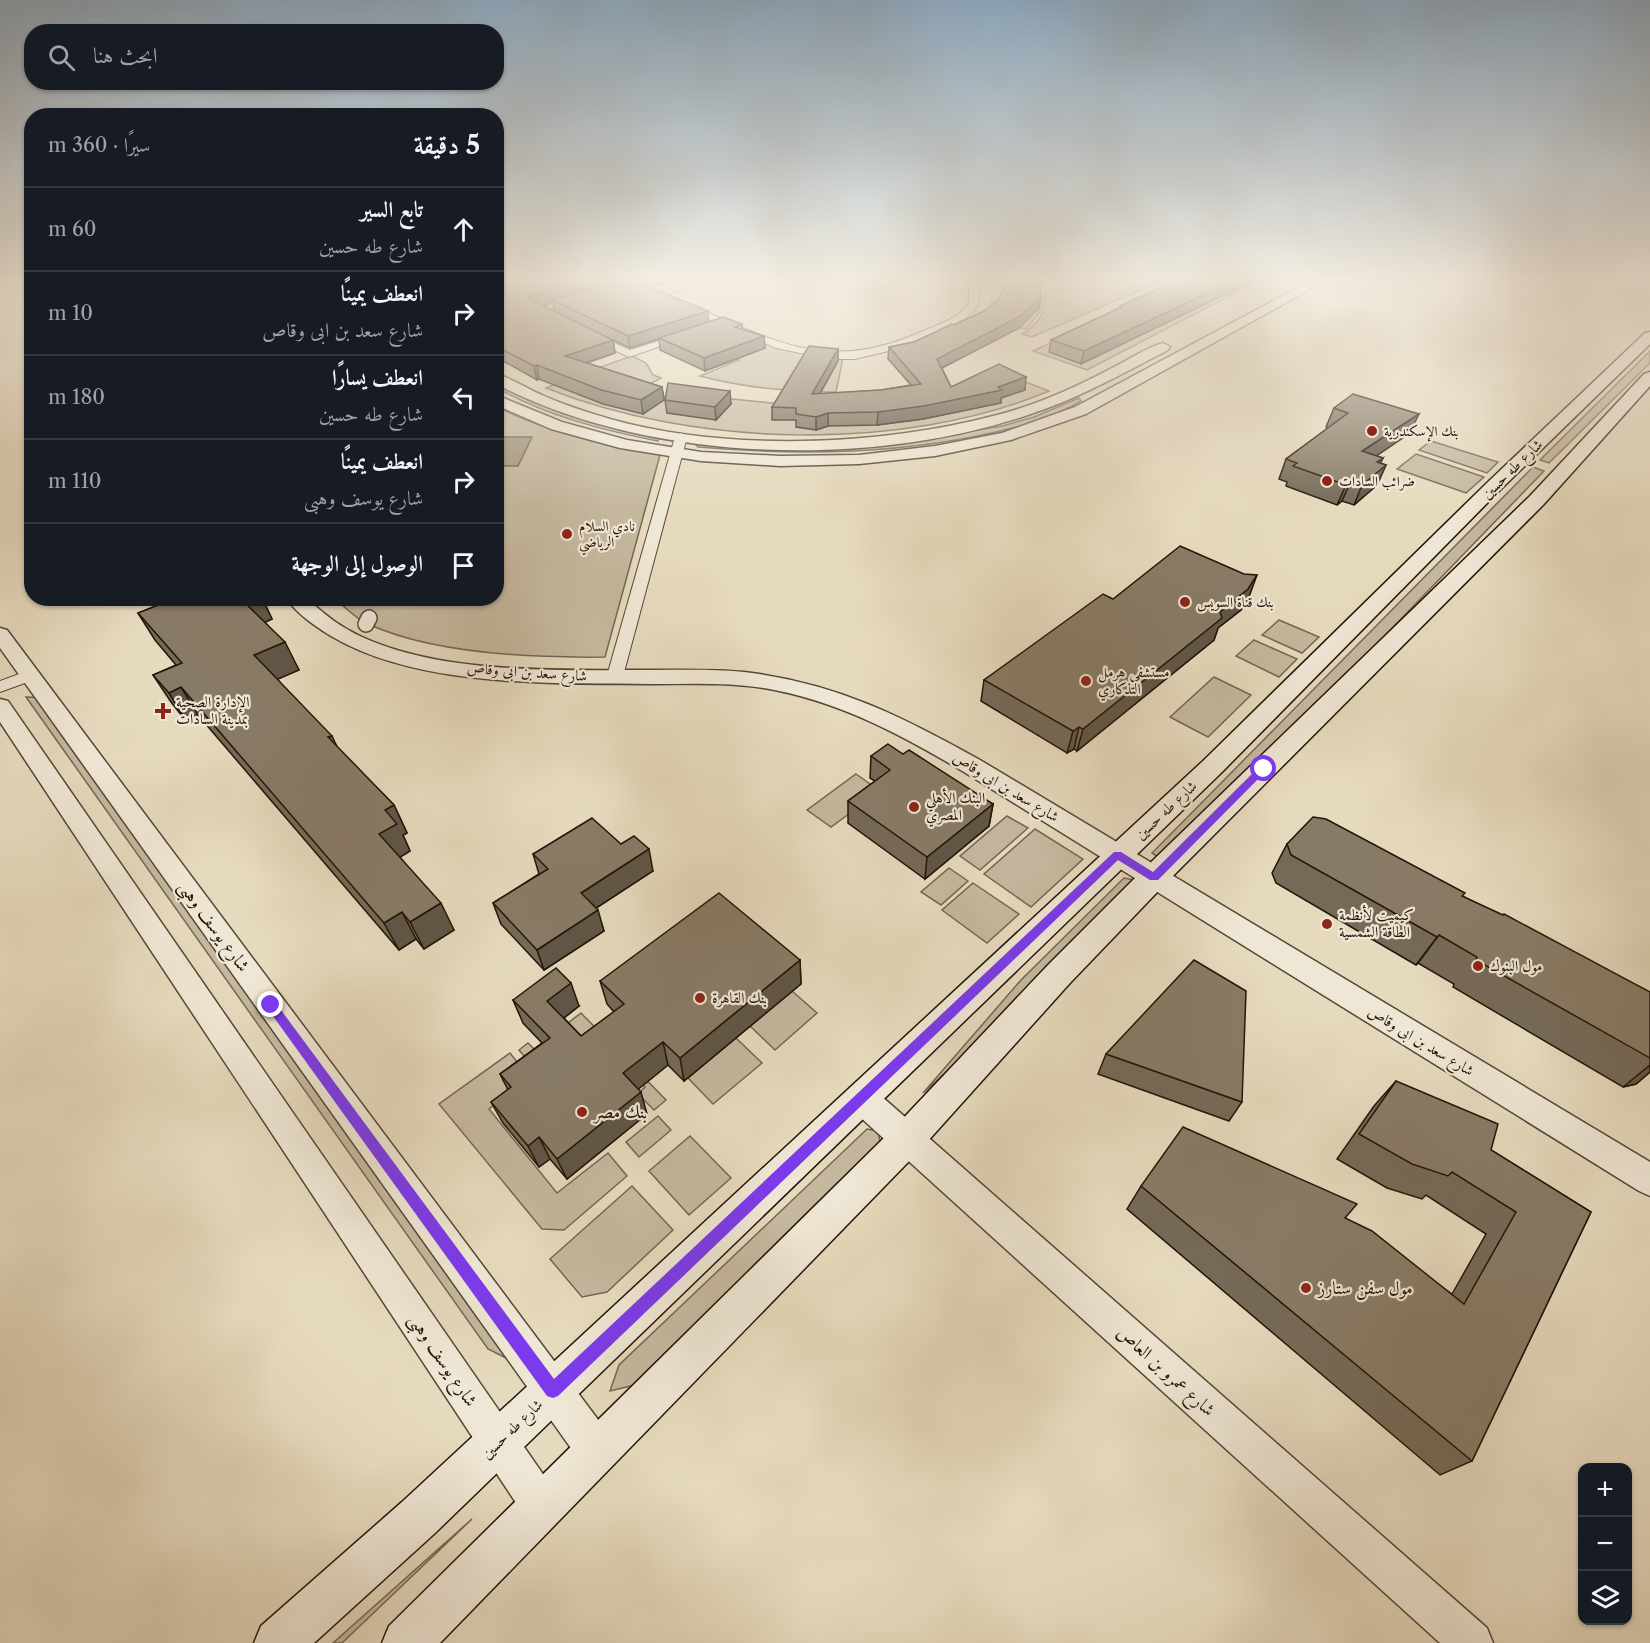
<!DOCTYPE html>
<html lang="ar">
<meta charset="utf-8">
<style>
:root{--surface:#171b24;--page:#20242c;--text:#f1f3f6;--muted:#9ea1a6;--line:#363941}
body{margin:0;font-family:"Libre Caslon Text",Amiri,serif;background:var(--page);color:var(--text);direction:rtl}
.controls{position:absolute;right:18px;bottom:18px;display:grid;overflow:hidden;border-radius:12px;box-shadow:0 2px 4px #0004}
.controls button{width:54px;height:54px;display:grid;place-items:center;padding:0;border:0;border-bottom:2px solid var(--line);background:var(--surface);color:var(--text);font:30px sans-serif}
.stop{position:absolute;width:18px;height:18px;margin:-14px;border:4px solid #7c3aed;border-radius:50%;background:#fff}
.stop.end{background:#7c3aed;border-color:#fff;box-shadow:0 2px 6px #0008}
.list{margin:0;padding:0;list-style:none}
h2{display:flex;justify-content:space-between;align-items:center;height:78px;margin:0;padding:0 24px;font-size:26px}
h2 small{font-size:20px;font-weight:400;color:var(--muted)}
.list li{display:grid;grid-template-columns:39px 1fr auto;gap:18px;align-items:center;box-sizing:border-box;height:84px;padding:0 24px;border-top:2px solid var(--line)}
.list b{display:block;font-size:22px;white-space:nowrap}
.list p{margin:0;font-size:20px;white-space:nowrap;color:var(--muted)}
.list em{font-size:20px;font-style:normal;color:var(--muted)}
.icon{flex:none;width:33px;height:33px;fill:none;stroke:currentColor;stroke-width:2;stroke-linecap:round;stroke-linejoin:round}
.map{position:relative;flex:none;width:1650px;height:1643px;overflow:hidden;direction:ltr}
.search{position:absolute;background:var(--surface);box-shadow:0 2px 4px #0004;left:24px;top:24px;width:480px;height:66px;display:flex;align-items:center;gap:15px;box-sizing:border-box;padding:0 21px;border-radius:24px;color:var(--muted);font-size:22px}
.panel{position:absolute;background:var(--surface);box-shadow:0 2px 4px #0004;left:24px;top:108px;width:480px;height:498px;border-radius:24px;direction:rtl}
.map>svg:first-child{display:block}
</style>
<div class="map">
<svg width="1650" height="1643" viewBox="0 0 1650 1643">
<rect width="100%" height="100%" fill="#e6dabe"/>
<filter id="stains"><feTurbulence type="fractalNoise" baseFrequency=".00333" numOctaves="4"/><feColorMatrix values="0 0 0 0 .2 0 0 0 0 .09 0 0 0 0 .02 0 0 0 .5 -.17"/></filter>
<radialGradient id="worn" r=".72"><stop offset=".6" stop-color="#630" stop-opacity="0"/><stop offset="1" stop-color="#630" stop-opacity=".3"/></radialGradient>
<!-- green -->
<g fill="#c5b89f" stroke="#746653" stroke-width="1.5">
<path d="M 1124,278 L 1168,278 L 1032,337 L 1022,334 C 1044,321 1048,306 1044,282 Z"/>
<polygon points="1191,278 1264,278 1087,370 1033,351"/>
<path d="M 991,284 L 1041,284 C 1044,307 1042,312 1026,329 L 979,318 C 992,307 994,301 991,284 Z"/>
<path d="M 753,337 L 808,355 L 843,358 L 836,392 C 789,392 745,388 700,376 L 739,360 L 715,350 Z"/>
<polygon points="1650,351 1650,363 1549,463 1540,460"/>
<polygon points="632,356 646,363 653,375 661,378 639,390 589,371"/>
<path d="M 586,372 L 642,391 L 676,399 L 684,394 L 792,405 L 945,389 L 1000,372 L 1049,391 C 902,453 693,447 546,388 Z"/>
<path d="M 496,383 C 550,412 599,427 659,437 L 658,441 C 601,430 548,416 497,388 Z"/>
<path d="M 1079,398 L 1081,401 C 1049,420 1013,429 977,436 C 885,455 791,455 698,447 L 695,444 L 699,441 L 746,446 L 916,440 L 1002,426 L 1034,417 Z"/>
<path d="M 497,407 C 547,432 604,446 660,455 L 605,657 C 533,658 434,654 368,624 C 356,619 345,607 335,599 L 496,598 Z"/>
<polygon points="1431,441 1498,462 1487,473 1419,450"/>
<polygon points="1416,454 1484,477 1466,493 1397,469"/>
<polygon points="1533,467 1544,471 1166,862 1152,853"/>
<polygon points="1279,620 1319,637 1302,653 1262,635"/>
<polygon points="1254,640 1297,659 1279,677 1236,656"/>
<polygon points="1214,677 1251,695 1208,737 1170,717"/>
<polygon points="26,697 51,698 508,1359 488,1349"/>
<polygon points="856,774 880,791 831,827 807,810"/>
<polygon points="1007,816 1028,828 980,870 960,856"/>
<polygon points="1035,829 1083,859 1031,907 984,874"/>
<polygon points="949,868 968,881 941,905 921,892"/>
<polygon points="1124,878 1135,880 1041,986 923,1093 1021,980"/>
<polygon points="973,883 1019,914 987,943 942,910"/>
<polygon points="792,991 817,1013 775,1050 750,1026"/>
<polygon points="581,1013 666,1100 654,1110 638,1094 645,1087 591,1032 538,1072 519,1050 528,1043 534,1049"/>
<polygon points="736,1038 762,1063 713,1104 688,1078"/>
<polygon points="510,1053 530,1078 489,1109 557,1193 608,1153 627,1176 564,1230 542,1229 439,1104"/>
<polygon points="658,1116 671,1130 639,1157 626,1142"/>
<polygon points="867,1129 878,1131 880,1142 635,1385 610,1391 619,1365"/>
<polygon points="690,1136 731,1178 689,1215 649,1171"/>
<polygon points="632,1186 673,1230 607,1292 582,1297 550,1259"/>
<polygon points="472,1519 342,1643 333,1643"/>
</g>
<!-- water -->
<polygon fill="#a49780" stroke="#706350" stroke-width="1.5" points="499,437 532,437 518,466 497,466 497,443"/>
<g fill="none" stroke-linecap="round" stroke-linejoin="round">
<!-- pedestrian casing -->
<g stroke="#544635" stroke-width="18">
<polyline id="pedestrian" points="366,624 369,618"/>
</g>
<!-- minor casing -->
<g stroke="#544635" stroke-width="2">
<g id="minor">
<polygon points="611,278 623,278 651,290 643,292"/>
<polygon points="704,278 718,278 660,297 652,295"/>
<path d="M 966,278 L 975,278 L 979,287 L 979,302 L 975,310 L 964,319 L 901,348 L 855,359 L 830,359 L 776,348 L 679,306 L 688,304 C 777,342 827,374 923,331 C 939,324 961,318 969,302 L 969,287 Z"/>
<polygon points="592,333 630,350 685,333 690,336 629,357 588,338 587,336"/>
<polygon points="681,433 687,437 623,676 621,680 609,680 607,676 675,437"/>
<polygon points="30,670 36,671 38,675 36,679 0,692 0,681"/>
</g>
</g>
<!-- tertiary casing -->
<g stroke="#544635" stroke-width="3">
<g id="tertiary">
<polygon points="1316,278 1330,278 1086,414 1011,440 935,456 859,464 780,466 701,461 620,448 551,429 496,405 496,395 562,422 627,440 701,452 780,456 859,455 935,446 1002,433 1075,407"/>
<path d="M 1163,343 L 1170,347 L 1168,350 C 1122,374 1077,399 1028,415 C 868,469 647,463 496,384 L 496,374 C 512,378 527,389 542,395 C 564,405 587,412 610,419 C 727,452 880,446 997,415 C 1036,405 1074,388 1110,369 C 1127,361 1145,348 1163,343 Z"/>
<path d="M 286,598 L 307,598 C 323,614 342,628 362,637 C 445,675 564,670 653,670 C 684,670 714,669 744,672 C 836,683 901,716 980,760 L 1650,1162 L 1650,1196 L 1639,1191 L 964,772 C 900,734 839,701 764,688 C 726,682 689,684 651,684 C 552,683 419,688 331,636 C 315,626 297,614 286,598 Z"/>
<polygon points="0,628 7,630 611,1437 616,1451 611,1465 597,1470 583,1465 0,648"/>
<polygon points="0,699 8,701 556,1493 562,1507 556,1521 542,1527 528,1521 0,722"/>
<polygon points="861,1084 872,1088 1487,1628 1493,1643 1440,1643 850,1108 846,1098 850,1088"/>
</g>
</g>
<!-- secondary casing -->
<g stroke="#231407" stroke-width="3">
<g id="secondary">
<polygon points="1650,332 1650,344 1501,489 1221,773 434,1534 314,1643 254,1643 261,1626 402,1502 1203,761 1489,481 1645,333"/>
<polygon points="1650,372 1650,386 1544,504 1164,885 1070,983 918,1152 440,1643 382,1643 389,1626 894,1128 1048,965 1144,869 1530,496 1644,374"/>
</g>
</g>
<!-- pedestrian -->
<use href="#pedestrian" stroke="#efe7d5" stroke-width="15"/>
<!-- minor -->
<use href="#minor" fill="#efe7d5" fill-rule="evenodd"/>
<!-- tertiary -->
<use href="#tertiary" fill="#efe7d5" fill-rule="evenodd"/>
<!-- secondary -->
<use href="#secondary" fill="#efe7d5" fill-rule="evenodd"/>
</g>
<!-- wall -->
<g fill="#756a58" stroke="#231407" stroke-width="1.5" fill-rule="evenodd">
<path d="M 496,278 L 614,278 L 614,282 L 626,278 L 624,278 L 684,278 L 650,287 L 708,322 L 742,324 L 742,329 L 764,336 L 765,348 L 705,371 L 660,350 L 659,339 L 630,348 L 613,340 L 615,353 L 587,363 L 662,387 L 664,400 L 643,414 L 603,404 L 539,379 L 537,380 L 496,357 ZM 553,303 L 554,311 L 543,305 Z"/>
<polygon points="1000,278 1046,278 1040,291 1039,308 1019,328 942,368 951,387 1025,390 1001,398 1001,403 923,419 877,425 828,426 816,430 796,427 796,420 772,420 772,407 838,349 838,361 820,394 881,390 911,385 888,359 889,347 914,342 955,325 986,310 999,299 1004,288"/>
<polygon points="1182,278 1252,278 1251,282 1081,364 1049,352 1051,340 1119,308 1120,306"/>
<polygon points="665,400 731,404 716,420 667,413"/>
<polygon points="1334,408 1410,433 1376,456 1383,458 1380,463 1386,465 1377,485 1354,505 1342,501 1337,505 1286,486 1287,482 1279,479 1286,459 1328,428 1326,427"/>
<polygon points="1249,597 1241,610 1218,628 1214,640 1077,751 1074,749 1067,753 981,701 984,680 1113,599"/>
<polygon points="176,598 262,598 272,619 265,622 299,670 277,679 337,747 394,805 407,833 403,835 410,851 400,857 454,930 424,949 416,939 399,950 198,715 186,721 171,702 153,675 176,665 155,640 138,613"/>
<polygon points="903,754 993,804 989,826 925,879 848,823 848,801 875,781 870,778 871,756"/>
<polygon points="621,844 653,871 596,908 604,931 544,970 501,924 493,903 539,874 533,854"/>
<polygon points="1287,844 1462,896 1650,992 1650,1072 1636,1084 1623,1087 1453,987 1454,984 1418,963 1416,965 1276,883 1272,873"/>
<polygon points="800,960 801,984 684,1081 668,1065 638,1089 647,1114 567,1179 550,1159 539,1167 503,1123 491,1102 508,1090 500,1074 542,1043 523,1023 513,1000 579,1006 564,1018 581,1036 614,1012 607,1004 600,981"/>
<polygon points="1106,1054 1242,1102 1229,1121 1098,1074"/>
<polygon points="1396,1081 1491,1150 1591,1212 1472,1461 1440,1475 1127,1209 1141,1186 1345,1218 1452,1294 1486,1234 1426,1195 1422,1199 1387,1188 1337,1159 1374,1106"/>
</g>
<!-- shaded-wall -->
<g fill="#5f5647" stroke="#231407" stroke-width="1.5">
<polygon points="591,278 614,278 614,283 552,300 553,303 532,309 529,296"/>
<polygon points="649,278 684,278 650,287"/>
<polygon points="1043,278 1046,278 1037,298 1039,286"/>
<polygon points="1240,278 1252,278 1251,282 1081,364 1084,351"/>
<polygon points="1041,296 1039,308 1019,328 936,371 937,359"/>
<polygon points="708,311 708,323 630,348 628,336"/>
<polygon points="764,336 765,348 705,371 704,358"/>
<polygon points="613,340 615,353 567,369 565,356"/>
<polygon points="838,349 838,361 812,407 812,394"/>
<polygon points="537,365 539,379 537,380 534,366"/>
<polygon points="1026,377 1025,390 1001,398 1001,403 923,419 877,425 878,412 998,387"/>
<polygon points="662,387 664,400 643,414 641,400"/>
<polygon points="730,391 731,404 716,420 715,407"/>
<polygon points="828,413 828,426 816,430 816,417"/>
<polygon points="1419,414 1410,433 1354,471 1362,451"/>
<polygon points="1383,458 1376,473 1386,465 1377,485 1354,505 1362,485 1377,462"/>
<polygon points="1351,481 1342,501 1337,505 1346,485"/>
<polygon points="1257,575 1249,597 1241,610 1218,628 1214,640 1077,751 1083,729 1220,612"/>
<polygon points="243,598 262,598 272,619 255,627 241,599"/>
<polygon points="285,642 299,670 269,683 254,655"/>
<polygon points="181,687 198,715 186,721 169,693"/>
<polygon points="1079,727 1074,749 1067,753 1073,731"/>
<polygon points="332,736 345,763 328,737"/>
<polygon points="993,804 989,826 925,879 927,857"/>
<polygon points="394,805 407,833 403,835 410,851 392,862 379,834 385,810"/>
<polygon points="649,849 653,871 587,914 581,893"/>
<polygon points="441,903 454,930 424,949 410,922"/>
<polygon points="598,910 604,931 544,970 537,950"/>
<polygon points="402,912 416,939 399,950 384,923"/>
<polygon points="1439,935 1418,963 1416,965 1437,937"/>
<polygon points="800,960 801,984 684,1081 680,1058"/>
<polygon points="571,983 579,1006 556,1024 547,1001"/>
<polygon points="663,1042 668,1065 630,1096 623,1073"/>
<polygon points="1650,1065 1650,1072 1636,1084 1623,1087"/>
<polygon points="641,1092 647,1114 567,1179 557,1159"/>
<polygon points="539,1137 550,1159 539,1167 528,1146"/>
</g>
<!-- building -->
<g fill="#887b66" stroke="#231407" stroke-width="1.5">
<polygon points="496,278 591,278 529,296 530,299 613,340 565,356 662,387 641,400 601,390 537,365 534,366 496,346"/>
<polygon points="627,278 708,311 628,336 552,300"/>
<polygon points="1005,278 1043,278 1039,286 1041,296 1021,316 937,359 951,387 999,364 1026,377 998,387 1002,390 924,406 878,412 828,413 816,417 796,414 796,408 772,407 809,346 838,349 812,394 881,390 921,384 889,347 914,342 952,324 955,325 986,310 999,299 1007,282"/>
<polygon points="1182,278 1240,278 1084,351 1051,340 1122,307 1120,306"/>
<polygon points="723,317 742,324 735,327 764,336 704,358 659,338"/>
<polygon points="668,383 730,391 715,407 665,400"/>
<polygon points="1353,394 1419,414 1362,451 1383,458 1377,462 1386,465 1362,485 1351,481 1346,485 1293,466 1297,463 1286,459 1348,413 1334,408"/>
<polygon points="1180,546 1244,574 1257,575 1248,589 1220,612 1222,618 1083,729 1079,727 1073,731 984,680 1103,594 1113,599"/>
<polygon points="176,598 243,598 241,599 285,642 254,655 332,736 328,737 394,805 385,810 397,824 379,834 441,903 410,922 402,912 384,923 181,687 169,693 153,675 182,663 138,613"/>
<polygon points="888,744 903,754 909,750 993,804 927,857 848,801 890,770 871,756"/>
<polygon points="1313,817 1326,819 1465,893 1462,896 1503,915 1504,914 1650,992 1650,1058 1476,960 1477,957 1439,935 1437,937 1291,855 1287,844"/>
<polygon points="592,818 621,844 634,836 649,849 581,893 598,910 537,950 493,903 548,869 533,854"/>
<polygon points="719,893 800,960 680,1058 663,1042 623,1073 641,1092 557,1159 539,1137 528,1146 491,1102 511,1087 500,1074 550,1038 513,1000 556,968 571,983 547,1001 581,1036 624,1004 600,981"/>
<polygon points="1194,960 1246,991 1242,1102 1106,1054"/>
<polygon points="1396,1081 1498,1124 1491,1150 1591,1212 1472,1461 1141,1186 1183,1127 1357,1204 1345,1218 1372,1231 1464,1304 1516,1212 1452,1172 1448,1176 1412,1164 1359,1134"/>
</g>
<!-- sky -->
<linearGradient id="sky" x2="0" y2="1"><stop stop-color="#8da8be"/><stop offset="0.55" stop-color="#f4eee2"/><stop offset="1" stop-color="#f4eee2" stop-opacity="0"/></linearGradient>
<rect width="1650" height="508" fill="url(#sky)"/>
<!-- route -->
<polygon fill="#7c3aed" points="1260,766 1267,766 1268,769 1158,880 1150,880 1118,860 558,1396 553,1398 547,1396 265,1005 271,1000 275,1002 554,1379 1114,852 1121,852 1153,872"/>
<!-- markers -->
<g fill="#8f2418" stroke="#efe7d5" stroke-width="2">
<circle cx="1372" cy="431" r="6"/>
<circle cx="1327" cy="481" r="6"/>
<circle cx="567" cy="534" r="6"/>
<circle cx="1185" cy="602" r="6"/>
<circle cx="1086" cy="681" r="6"/>
<path d="M160 702h6v6h6v6h-6v6h-6v-6h-6v-6h6z"/>
<circle cx="914" cy="807" r="6"/>
<circle cx="1327" cy="924" r="6"/>
<circle cx="1478" cy="966" r="6"/>
<circle cx="700" cy="998" r="6"/>
<circle cx="582" cy="1112" r="6"/>
<circle cx="1306" cy="1288" r="6"/>
</g>
<g text-anchor="middle" stroke-width="4.5" stroke-linejoin="round" paint-order="stroke">
<!-- far-poi labels -->
<g font-size="14" fill="#231407" stroke="#efe7d5" text-anchor="start">
<text x="1384" y="436">بنك الإسكندرية</text>
<text x="1339" y="486">ضرائب السادات</text>
<text x="579" y="531">نادي السلام<tspan x="579" dy="16">الرياضي</tspan></text>
<text x="1197" y="607">بنك قناة السويس</text>
</g>
<!-- street labels -->
<g font-size="15" fill="#231407" stroke="#efe7d5">
<text transform="translate(1512 469) rotate(-44)" y="5">شارع طه حسين</text>
<text transform="translate(527 672) rotate(4)" y="5">شارع سعد بن ابى وقاص</text>
<text transform="translate(1006 787) rotate(31)" y="5">شارع سعد بن ابى وقاص</text>
<text transform="translate(1166 810) rotate(-43)" y="5">شارع طه حسين</text>
<text transform="translate(1421 1041) rotate(31)" y="5">شارع سعد بن ابى وقاص</text>
<text transform="translate(512 1429) rotate(-44)" y="5">شارع طه حسين</text>
</g>
<!-- poi labels -->
<g font-size="15" fill="#231407" stroke="#efe7d5" text-anchor="start">
<text x="1098" y="677">مستشفى هرمل<tspan x="1098" dy="17">التذكاري</tspan></text>
<text x="176" y="707">الإدارة الصحية<tspan x="176" dy="17">بمدينة السادات</tspan></text>
<text x="926" y="803">البنك الأهلي<tspan x="926" dy="17">المصري</tspan></text>
<text x="1339" y="920">كيميت لأنظمة<tspan x="1339" dy="17">الطاقة الشمسية</tspan></text>
<text x="1490" y="971">مول البنوك</text>
<text x="712" y="1003">بنك القاهرة</text>
</g>
<!-- near-street labels -->
<g font-size="18" fill="#231407" stroke="#efe7d5">
<text transform="translate(214 926) rotate(54)" y="6">شارع يوسف وهبى</text>
<text transform="translate(443 1360) rotate(56)" y="6">شارع يوسف وهبى</text>
<text transform="translate(1166 1371) rotate(42)" y="6">شارع عمرو بن العاص</text>
</g>
<!-- near-poi labels -->
<g font-size="18" fill="#231407" stroke="#efe7d5" text-anchor="start">
<text x="594" y="1118">بنك مصر</text>
<text x="1318" y="1294">مول سفن ستارز</text>
</g>
</g>
<rect width="100%" height="100%" filter="url(#stains)"/>
<rect width="100%" height="100%" fill="url(#worn)"/>
</svg>
<div class="controls">
<button>+</button>
<button>−</button>
<button><svg class="icon" aria-label="layers" viewBox="0 0 24 24"><path d="M12 4l9 5-9 5-9-5zM3 14l9 5 9-5"/></svg></button>
</div>
<div class="stop" style="left:1264px;top:769px"></div>
<div class="stop end" style="left:271px;top:1005px"></div>
<div class="search"><svg class="icon" aria-label="search" viewBox="0 0 24 24"><circle cx="10" cy="10" r="6"/><path d="M15 15l6 6"/></svg>ابحث هنا</div>
<section class="panel">
<h2>5 دقيقة<small>سيرًا · 360 m</small></h2>
<ul class="list">
<li><svg class="icon" aria-label="ahead" viewBox="0 0 24 24"><path d="M12 20V5M6 11l6-6 6 6"/></svg><div><b>تابع السير</b><p>شارع طه حسين</p></div><em>60 m</em></li>
<li><svg class="icon" aria-label="right" viewBox="0 0 24 24"><path d="M7 20v-9h11M14 6l5 5-5 5"/></svg><div><b>انعطف يمينًا</b><p>شارع سعد بن ابى وقاص</p></div><em>10 m</em></li>
<li><svg class="icon" aria-label="left" viewBox="0 0 24 24"><path d="M17 20v-9H6M10 6l-5 5 5 5"/></svg><div><b>انعطف يسارًا</b><p>شارع طه حسين</p></div><em>180 m</em></li>
<li><svg class="icon" aria-label="right" viewBox="0 0 24 24"><path d="M7 20v-9h11M14 6l5 5-5 5"/></svg><div><b>انعطف يمينًا</b><p>شارع يوسف وهبى</p></div><em>110 m</em></li>
<li><svg class="icon" aria-label="arrive" viewBox="0 0 24 24"><path d="M6 21V4h12l-3 4 3 4H6"/></svg><div><b>الوصول إلى الوجهة</b></div></li>
</ul>
</section>
</div>
